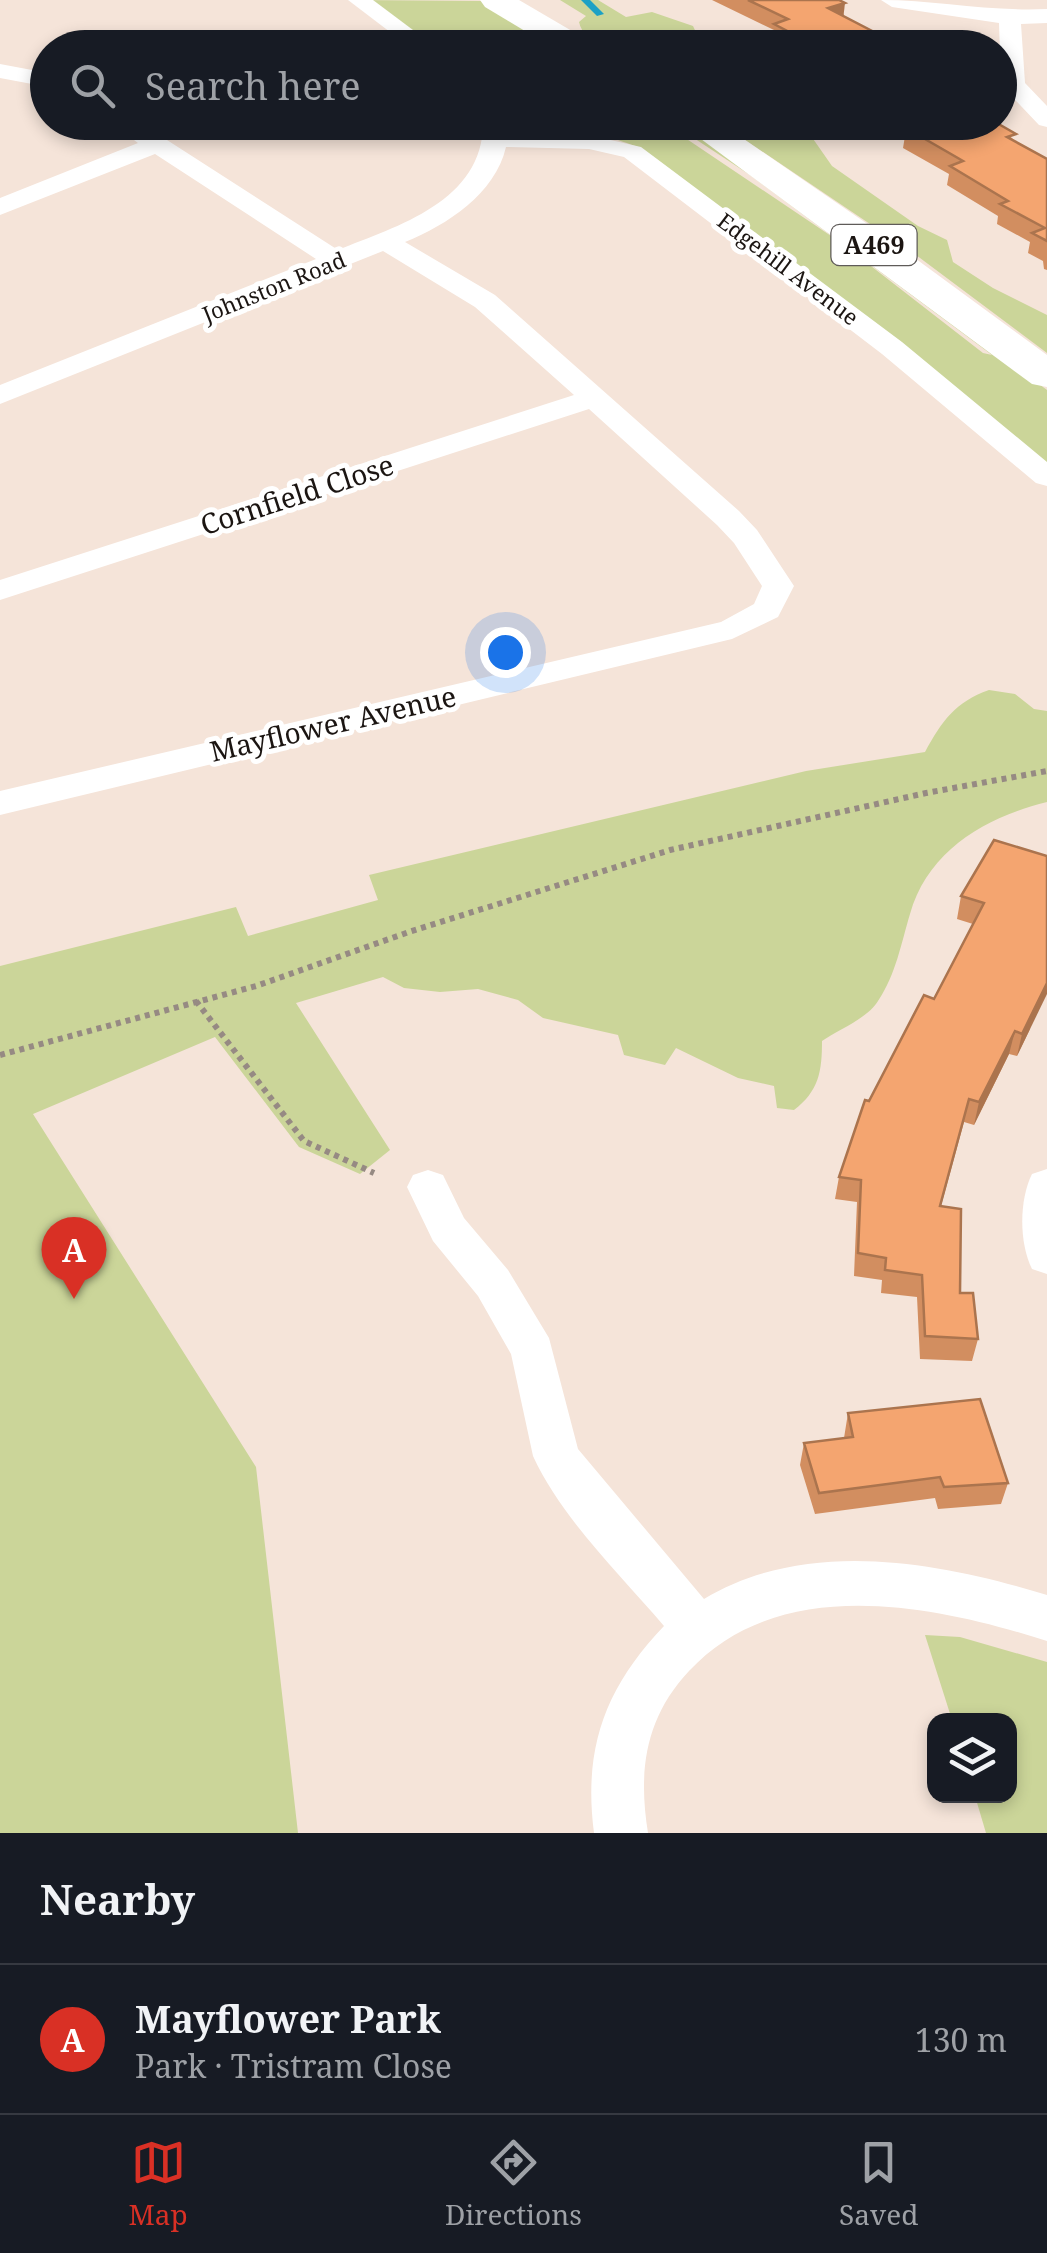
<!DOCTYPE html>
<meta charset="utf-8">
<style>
:root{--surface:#171b24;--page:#20242c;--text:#f1f3f6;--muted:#9ea1a6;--line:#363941;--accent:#d93025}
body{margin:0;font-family:"Noto Serif",serif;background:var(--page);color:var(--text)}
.controls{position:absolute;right:30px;bottom:30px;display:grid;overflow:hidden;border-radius:20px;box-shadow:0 5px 15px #0003}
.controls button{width:90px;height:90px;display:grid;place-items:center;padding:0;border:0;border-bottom:2px solid var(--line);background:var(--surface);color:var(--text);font:50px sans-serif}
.you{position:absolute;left:505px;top:652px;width:35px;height:35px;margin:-25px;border:8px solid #fff;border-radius:50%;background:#1a73e8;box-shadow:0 0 0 15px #1a73e833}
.badge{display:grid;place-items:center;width:65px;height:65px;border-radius:50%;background:var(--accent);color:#fff;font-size:32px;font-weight:700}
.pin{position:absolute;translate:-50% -82px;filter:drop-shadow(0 2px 5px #0008)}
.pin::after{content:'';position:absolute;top:52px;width:35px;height:30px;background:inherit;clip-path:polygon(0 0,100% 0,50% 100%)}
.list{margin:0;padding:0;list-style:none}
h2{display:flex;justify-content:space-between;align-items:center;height:130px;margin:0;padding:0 40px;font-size:42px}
h2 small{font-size:32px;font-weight:400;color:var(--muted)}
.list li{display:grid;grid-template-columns:65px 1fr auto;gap:30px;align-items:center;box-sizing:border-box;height:150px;padding:0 40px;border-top:2px solid var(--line)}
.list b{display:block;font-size:38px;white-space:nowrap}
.list p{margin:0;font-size:32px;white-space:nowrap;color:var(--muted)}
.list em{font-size:32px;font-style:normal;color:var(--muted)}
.icon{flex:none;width:55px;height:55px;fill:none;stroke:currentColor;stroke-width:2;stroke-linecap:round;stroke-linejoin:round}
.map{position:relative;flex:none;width:1047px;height:1833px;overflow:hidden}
.search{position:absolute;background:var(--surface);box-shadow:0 5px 15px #0003;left:30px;right:30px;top:30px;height:110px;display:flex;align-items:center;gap:25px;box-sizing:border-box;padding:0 35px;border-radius:55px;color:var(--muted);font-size:38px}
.sheet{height:280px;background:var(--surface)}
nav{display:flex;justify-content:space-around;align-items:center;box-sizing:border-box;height:140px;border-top:2px solid var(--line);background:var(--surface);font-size:28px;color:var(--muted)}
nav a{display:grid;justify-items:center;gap:5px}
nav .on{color:var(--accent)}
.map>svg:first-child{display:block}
</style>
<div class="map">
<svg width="1047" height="1833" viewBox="0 0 1047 1833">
<rect width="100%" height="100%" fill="#f5e4d9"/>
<!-- green -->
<g fill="#cbd599">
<polygon points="353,0 483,1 560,47 552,47 532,36 546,47 431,47"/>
<path d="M 560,0 L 598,0 L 626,17 L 652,12 L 693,26 L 703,47 C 671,48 587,60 579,22 L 586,16 Z"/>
<path d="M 507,123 L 663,123 L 840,242 L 983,353 L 992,355 L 750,175 L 671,123 L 678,123 L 781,191 L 1047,390 L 1047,464 L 638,147 C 629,144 617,139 607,137 C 582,135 524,145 507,123 Z"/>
<polygon points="720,123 802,123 832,166 918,226 947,240 953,262 993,288 1047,315 1047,353 916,255"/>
<path d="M 989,690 L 1015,694 L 1034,709 L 1047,711 L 1047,802 C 986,817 928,850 910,914 C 901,944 896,974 878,1001 C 868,1018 838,1030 822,1041 C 822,1071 819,1091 794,1110 L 777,1108 L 774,1086 L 738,1078 L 676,1048 L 665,1065 L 624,1055 L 618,1035 L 543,1018 L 518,1000 L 478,989 L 440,992 L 404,988 L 383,977 L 296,1003 L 390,1150 L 360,1174 L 299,1147 L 215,1037 L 33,1114 L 256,1467 L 298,1833 L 0,1833 L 0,966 L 236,907 L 248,936 L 378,900 L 369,875 L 806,771 L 925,752 C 942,721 955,702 989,690 Z"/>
<polygon points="925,1635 960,1637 1047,1662 1047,1833 986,1833 975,1796 1010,1796 1010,1720 952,1720"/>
</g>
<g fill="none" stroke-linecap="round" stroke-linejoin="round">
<!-- stream -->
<polygon fill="#1da1c5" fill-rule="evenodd" points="581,0 590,0 604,14 597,16"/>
<!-- path -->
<g stroke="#968a83" stroke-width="6" stroke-dasharray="5 5" stroke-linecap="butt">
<polyline points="196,1001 304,1141 374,1173"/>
<polyline points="0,1055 256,986 409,932 670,850 926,793 1047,771"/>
</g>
<!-- minor -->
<g fill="#fff" fill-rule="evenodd">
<polygon points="348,0 373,0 437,48 411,48"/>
<path d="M 881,0 C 937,0 991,12 1047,9 L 1047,23 L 1021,24 L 1025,83 L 1047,106 L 1047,127 L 1039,125 L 1001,85 L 999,23 L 892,7 Z"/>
<polygon points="0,64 48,73 48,87 0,78"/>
<path d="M 110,122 L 139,122 L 338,250 C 398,226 484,201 483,122 L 507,122 L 507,132 L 589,135 L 641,147 L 902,342 L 1047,462 L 1047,486 L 1036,483 L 882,354 L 624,157 L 589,149 L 506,147 C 495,194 447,225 405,242 L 495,295 L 739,511 L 757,530 L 794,586 L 778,617 L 732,639 L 0,815 L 0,791 L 721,622 L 754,604 L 762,586 L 734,543 L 717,525 L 589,409 L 0,600 L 0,580 L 574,395 L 475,307 L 383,251 L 0,404 L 0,385 L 316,259 L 155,154 L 0,215 L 0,198 L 138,143 Z"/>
<path d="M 1047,1169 L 1047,1274 L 1032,1269 C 1019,1243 1019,1200 1032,1174 Z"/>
<path d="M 428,1170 L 443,1175 L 464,1218 L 508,1270 L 549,1338 L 578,1449 L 704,1599 C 807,1537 939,1562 1047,1595 L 1047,1641 C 934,1605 780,1573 689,1671 C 645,1718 638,1771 648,1833 L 594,1833 C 583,1748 605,1688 664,1626 C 619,1573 562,1519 533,1456 L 511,1354 L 478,1296 L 433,1241 L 407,1187 L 413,1175 Z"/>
</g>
<!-- primary -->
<g fill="#fff" fill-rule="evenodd">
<polygon points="480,0 519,0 589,41 593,48 553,48 485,7"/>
<polygon points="678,122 719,122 882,234 1047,355 1047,387 1032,384"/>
</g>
</g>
<!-- wall -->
<g fill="#d28e60">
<polygon points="712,0 839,0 844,16 905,48 786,48 773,41 774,30"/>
<polygon points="892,122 995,122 1015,141 1047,159 1047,270 1044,269 1043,261 1028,253 1030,242 997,224 998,216 947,185 949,174 903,148 906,130"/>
<polygon points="994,840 1030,1029 1017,1056 1009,1054 974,1125 964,1122 941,1206 960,1293 978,1339 972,1361 920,1359 917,1297 881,1293 882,1280 854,1276 857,1202 835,1199 839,1177 973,924 957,919 961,896"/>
<polygon points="848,1413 1008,1483 1001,1504 938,1509 935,1498 815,1514 800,1465 804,1443 844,1438"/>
</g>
<!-- shaded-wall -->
<g fill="#ab744e">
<polygon points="845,3 843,20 828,8"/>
<polygon points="1047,983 1047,994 1017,1056 1022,1034"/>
<polygon points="1015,1031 1009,1054 974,1125 979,1102"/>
</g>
<!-- building -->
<g fill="#f4a570" stroke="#ab744e" stroke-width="2.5">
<polygon points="748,0 839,0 845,3 828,8 905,48 820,48 774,24 788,19"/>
<polygon points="923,122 995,122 1016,134 1007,137 1047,159 1047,241 1032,233 1045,228 1000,204 1008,201 950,166 963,161 906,128"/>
<polygon points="994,840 1047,856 1047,983 1022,1034 1015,1031 979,1102 969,1099 940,1206 961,1209 960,1293 973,1293 978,1339 925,1336 922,1275 885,1270 886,1258 858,1253 861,1180 839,1177 865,1100 869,1101 924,995 934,999 984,903 961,896"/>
<polygon points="980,1399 1008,1483 944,1487 940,1477 819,1493 804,1443 853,1437 848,1413"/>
</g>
<g text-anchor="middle" stroke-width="10" stroke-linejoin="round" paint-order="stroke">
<!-- far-street labels -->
<g font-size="22" fill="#1b1512" stroke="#fff">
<text transform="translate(788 269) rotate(37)" y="8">Edgehill Avenue</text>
<text transform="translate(274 287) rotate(-22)" y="8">Johnston Road</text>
</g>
<!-- shield labels -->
<rect fill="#fff" stroke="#5f5b59" stroke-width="2.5" x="831.5" y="225" width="85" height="40" rx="8"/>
<g font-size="25" font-weight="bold" fill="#1b1512">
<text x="874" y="254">A469</text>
</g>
<!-- street labels -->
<g font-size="28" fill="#1b1512" stroke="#fff">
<text transform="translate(297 495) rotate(-18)" y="10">Cornfield Close</text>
<text transform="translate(333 724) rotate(-13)" y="10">Mayflower Avenue</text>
</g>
</g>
</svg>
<div class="controls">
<button><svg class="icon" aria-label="layers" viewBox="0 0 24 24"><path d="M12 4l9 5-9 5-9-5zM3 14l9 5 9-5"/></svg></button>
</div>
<div class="you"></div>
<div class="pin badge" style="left:74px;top:1299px">A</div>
<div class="search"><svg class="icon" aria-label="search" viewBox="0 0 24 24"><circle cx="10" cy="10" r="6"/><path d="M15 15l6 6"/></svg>Search here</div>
</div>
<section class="sheet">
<h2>Nearby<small></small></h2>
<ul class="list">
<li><span class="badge">A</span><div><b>Mayflower Park</b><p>Park · Tristram Close</p></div><em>130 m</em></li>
</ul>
</section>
<nav>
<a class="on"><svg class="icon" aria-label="map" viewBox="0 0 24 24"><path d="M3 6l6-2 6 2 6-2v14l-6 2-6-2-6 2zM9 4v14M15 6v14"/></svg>Map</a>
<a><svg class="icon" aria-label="directions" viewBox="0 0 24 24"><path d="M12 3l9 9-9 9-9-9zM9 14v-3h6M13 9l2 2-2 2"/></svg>Directions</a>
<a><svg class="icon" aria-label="saved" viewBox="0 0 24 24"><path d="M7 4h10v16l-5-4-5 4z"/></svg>Saved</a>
</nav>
